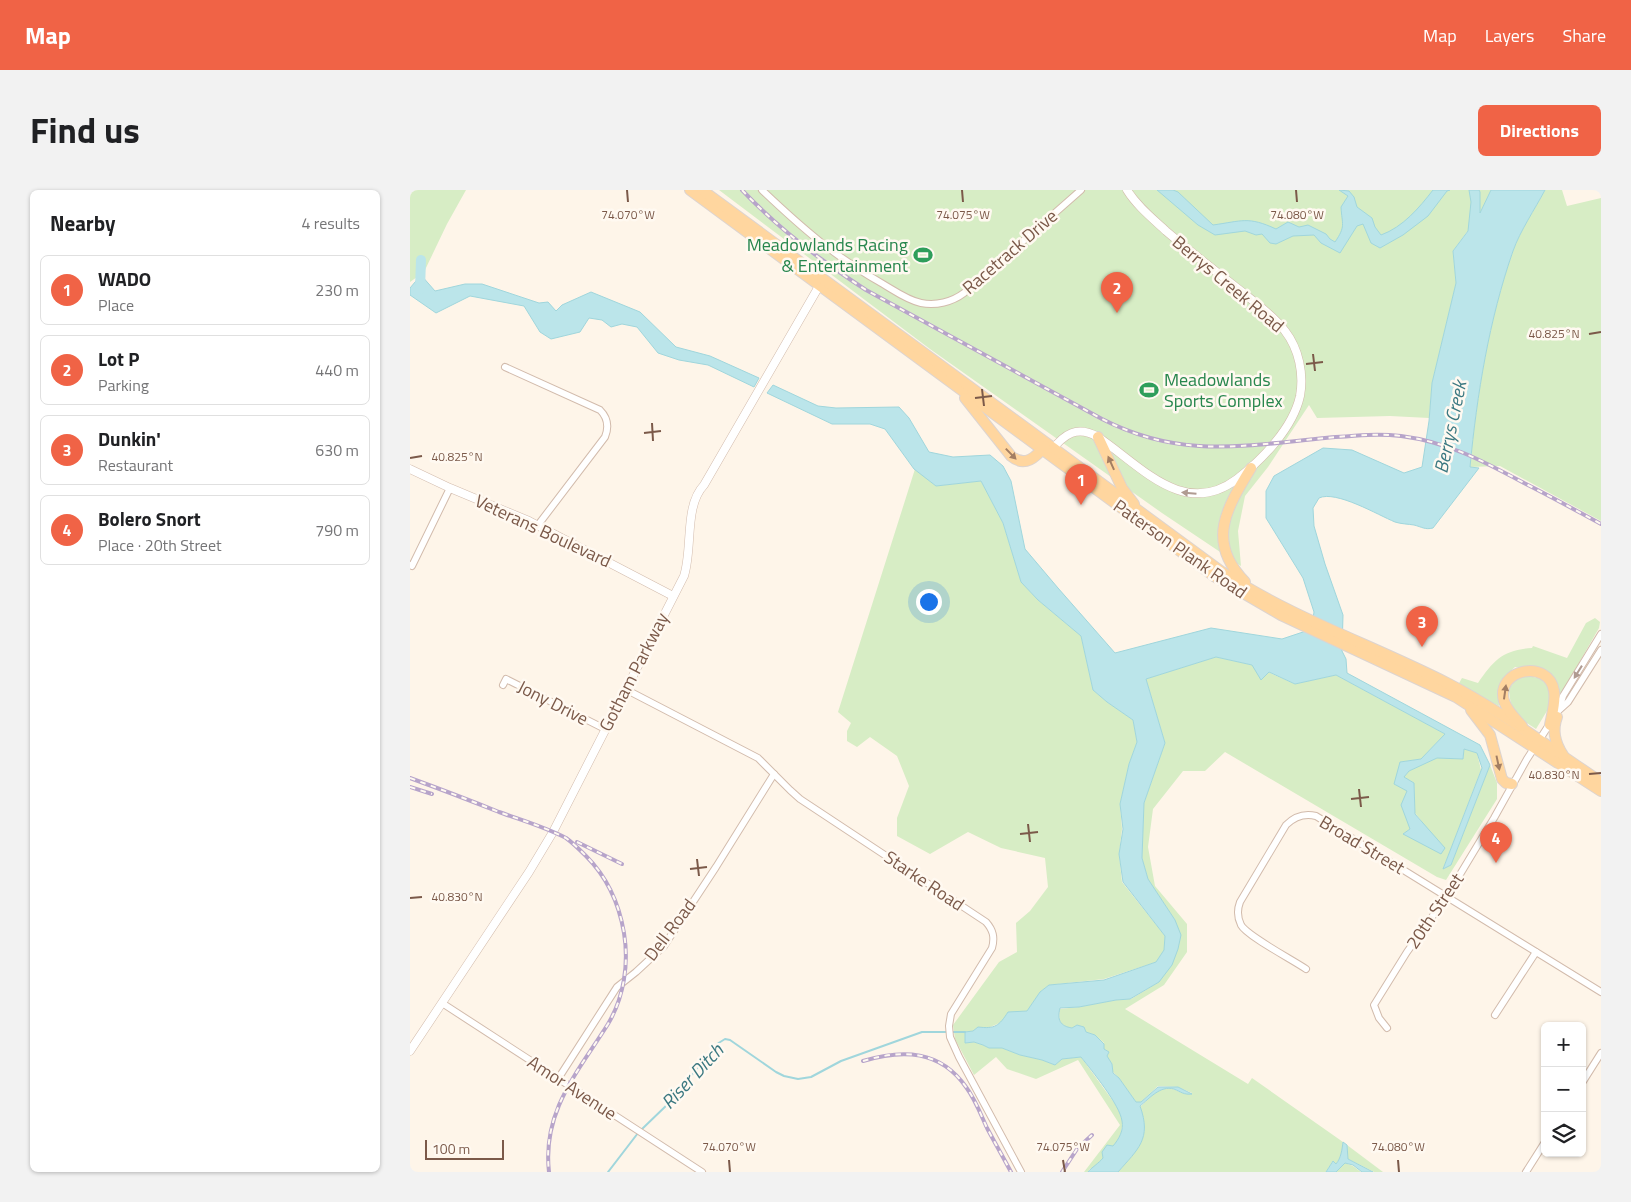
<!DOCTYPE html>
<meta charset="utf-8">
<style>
:root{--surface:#fff;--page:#f2f2f2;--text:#202124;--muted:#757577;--line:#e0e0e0;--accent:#f06346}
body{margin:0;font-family:"Titillium Web",sans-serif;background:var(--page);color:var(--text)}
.controls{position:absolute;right:15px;bottom:15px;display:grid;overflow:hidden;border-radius:8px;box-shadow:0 1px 4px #0004}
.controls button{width:45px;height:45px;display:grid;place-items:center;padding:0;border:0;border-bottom:1px solid var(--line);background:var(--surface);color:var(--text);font:25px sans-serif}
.scale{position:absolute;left:15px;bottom:12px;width:79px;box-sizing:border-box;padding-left:5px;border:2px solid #7b5949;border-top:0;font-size:14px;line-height:18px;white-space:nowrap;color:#7b5949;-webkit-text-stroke:4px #fff9f1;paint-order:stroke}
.you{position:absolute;left:518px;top:411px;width:18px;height:18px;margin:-12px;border:4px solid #fff;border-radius:50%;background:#1a73e8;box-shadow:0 0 0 8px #1a73e833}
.badge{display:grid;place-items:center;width:32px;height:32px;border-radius:50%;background:var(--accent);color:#fff;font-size:16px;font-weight:700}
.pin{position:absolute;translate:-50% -41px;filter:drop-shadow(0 1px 2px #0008)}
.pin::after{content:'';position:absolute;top:26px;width:18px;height:15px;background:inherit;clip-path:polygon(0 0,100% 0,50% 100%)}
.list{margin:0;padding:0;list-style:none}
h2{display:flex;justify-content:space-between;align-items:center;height:65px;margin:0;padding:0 20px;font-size:21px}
h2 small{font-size:16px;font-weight:400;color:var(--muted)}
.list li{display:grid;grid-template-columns:32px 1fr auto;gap:15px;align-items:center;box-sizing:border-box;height:70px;margin:0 10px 10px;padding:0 10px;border:1px solid var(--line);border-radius:8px}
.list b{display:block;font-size:19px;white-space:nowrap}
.list p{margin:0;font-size:16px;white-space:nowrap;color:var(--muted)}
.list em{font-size:16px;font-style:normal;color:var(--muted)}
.icon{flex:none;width:28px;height:28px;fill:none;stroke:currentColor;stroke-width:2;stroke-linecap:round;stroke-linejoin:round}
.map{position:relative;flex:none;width:1191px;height:982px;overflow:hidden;border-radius:8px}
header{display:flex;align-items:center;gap:30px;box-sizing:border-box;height:70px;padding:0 25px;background:var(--accent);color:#fff}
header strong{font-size:24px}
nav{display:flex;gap:28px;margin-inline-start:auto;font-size:18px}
.intro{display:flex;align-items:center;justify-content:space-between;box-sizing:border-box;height:120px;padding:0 30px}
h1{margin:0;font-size:35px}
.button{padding:12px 22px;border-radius:8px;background:var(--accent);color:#fff;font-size:18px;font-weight:700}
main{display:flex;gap:30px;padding:0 30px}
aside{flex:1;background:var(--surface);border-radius:8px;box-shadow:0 1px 4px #0004}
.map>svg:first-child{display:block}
</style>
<header>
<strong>Map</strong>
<nav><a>Map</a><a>Layers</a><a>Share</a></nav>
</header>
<div class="intro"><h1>Find us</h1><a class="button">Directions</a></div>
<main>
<aside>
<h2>Nearby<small>4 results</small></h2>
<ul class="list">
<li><span class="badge">1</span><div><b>WADO</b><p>Place</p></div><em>230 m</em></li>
<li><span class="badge">2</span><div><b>Lot P</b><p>Parking</p></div><em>440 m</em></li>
<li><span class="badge">3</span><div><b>Dunkin'</b><p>Restaurant</p></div><em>630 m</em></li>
<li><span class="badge">4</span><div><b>Bolero Snort</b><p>Place · 20th Street</p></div><em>790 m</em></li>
</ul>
</aside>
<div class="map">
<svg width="1191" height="982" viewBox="0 0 1191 982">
<rect width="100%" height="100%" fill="#fef5e9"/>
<!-- green -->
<g fill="#d7edc5">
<polygon points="0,0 56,0 37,34 14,82 0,92"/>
<polygon points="309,0 1081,0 1070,24 1043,61 1046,93 1022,193 1019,228 980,226 907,228 899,215 858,277 835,306 828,341 831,376 752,323 520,159"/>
<path d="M 1135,0 L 1152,0 L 1157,16 L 1191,8 L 1191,331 L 1090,276 L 1060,277 C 1067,204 1079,130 1103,61 C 1110,41 1125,19 1135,0 Z"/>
<polygon points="505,279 526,296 571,291 593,333 611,392 628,410 671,446 683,500 697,512 723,530 727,552 719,574 710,614 712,639 709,664 712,692 755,746 754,760 746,772 694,789 639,795 630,802 617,821 578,838 568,837 563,841 555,842 555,853 564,852 573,855 579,858 592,858 610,865 632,870 645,875 652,869 671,867 708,918 713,932 710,948 687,976 680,979 678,982 674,982 710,935 668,870 626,889 597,879 586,867 564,885 545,849 543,835 589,772 607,762 606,733 620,721 638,697 635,668 591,658 558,642 520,664 487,646 487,628 499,596 487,566 460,547 447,557 437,551 437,541 441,533 428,522"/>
<path d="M 1185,428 L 1190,432 L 1189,438 L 1150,506 L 1144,490 L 1125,477 L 1105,477 C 1091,490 1087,495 1089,516 L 1048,495 L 1052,488 L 1068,493 C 1084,470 1093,460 1122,458 L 1123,456 L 1157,468 L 1176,433 Z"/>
<path d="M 806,467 L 842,475 L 885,494 L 926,485 L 1035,544 L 1011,569 L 990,572 L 997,601 L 1000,639 L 993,644 L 1013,633 L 1005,623 L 1004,593 L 994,587 L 999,581 L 1027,567 L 1053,569 L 1054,559 L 1067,563 L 1071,580 L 1033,679 L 1041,675 L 1080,575 L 1087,593 L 1087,609 L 1036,690 L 1027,687 L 815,562 L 795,581 L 773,581 L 743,619 L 738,657 L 745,696 L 777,734 L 777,762 L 754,795 L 715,819 L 838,894 L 842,888 L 933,952 C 932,960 931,968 926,974 L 922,972 L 916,982 L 708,982 C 728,959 742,948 730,917 C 739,909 750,895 763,899 C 771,902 774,905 782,903 L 768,897 L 748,896 L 731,912 L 726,912 L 709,888 L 703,882 L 702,874 L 697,866 L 699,862 L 694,859 L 694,853 L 685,845 L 676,842 L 674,837 L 667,835 L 662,838 C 650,836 648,831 650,819 L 669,817 L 706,810 L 721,809 L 749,792 L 765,730 L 738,689 L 732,668 L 734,613 L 755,553 L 736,489 Z"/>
<path d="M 1116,486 L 1130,488 L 1139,497 L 1140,516 L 1126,539 C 1108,527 1100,522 1099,499 L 1106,489 Z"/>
<polygon points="937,955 973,982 964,982 938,969"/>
<polygon points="935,973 943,976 951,982 926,982"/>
</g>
<!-- water -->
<g fill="#bbe5ea" stroke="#a0d6dc">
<path d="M 747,0 L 763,0 L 768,2 L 803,35 C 832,31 838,26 866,39 L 878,32 L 889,37 L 898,35 L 916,44 L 920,49 L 925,52 C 936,36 932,35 931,17 L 938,6 L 929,0 L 939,1 L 944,7 L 947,17 L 962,28 L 965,37 L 971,45 C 993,37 1009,18 1023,0 L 1040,0 L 1037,1 L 1018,26 L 993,45 L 970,58 L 961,53 L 953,34 L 947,36 L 930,63 L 911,53 L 904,45 L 883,46 L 866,54 L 860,53 L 852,44 L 846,45 L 835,41 L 805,45 L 788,35 Z"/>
<path d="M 1059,0 L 1069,0 L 1070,2 L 1070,23 L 1081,0 L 1135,0 C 1125,19 1110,41 1103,61 C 1079,130 1067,204 1060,277 L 1069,278 L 1023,338 C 1015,340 1012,337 1004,335 C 998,334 991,334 985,332 C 968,325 926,300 909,308 L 903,318 L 904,336 L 915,374 L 933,425 L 932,461 L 936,469 L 937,483 L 1070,555 L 1080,575 L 1041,675 L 1033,679 L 1072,578 L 1067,563 L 1054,559 L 1053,569 L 1027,568 L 999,581 L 994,587 L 1004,593 L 1005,624 L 1035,658 L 1031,664 L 993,644 L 1000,639 L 991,615 L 997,601 L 984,594 L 990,572 L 1011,569 L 1035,544 L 926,485 L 885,494 L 859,482 L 851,490 L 842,475 L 806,467 L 736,489 L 755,553 L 734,613 L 732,668 L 738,689 L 765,730 L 771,745 L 768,759 L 762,775 L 749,792 L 720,809 L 706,810 L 669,817 L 650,818 C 647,830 650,836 662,838 L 667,835 L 674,837 L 676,842 L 685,845 L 694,854 L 694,859 L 699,862 L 697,866 L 702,874 L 703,883 L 709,888 L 726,912 L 731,912 L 748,897 L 768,897 L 782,904 C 774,905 771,902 764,899 C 750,895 739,909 730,916 C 742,949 728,959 708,982 L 678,982 C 681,978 689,973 693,968 L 692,962 L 697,955 L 703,956 C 709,949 714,940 712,931 C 710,915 682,881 671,867 L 652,869 L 645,875 L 632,870 L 610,865 L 592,858 L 579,858 L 573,855 L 564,852 L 555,853 L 555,842 L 563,841 L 568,837 C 585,839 589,836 598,822 L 617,821 L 630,802 L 639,795 L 694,790 L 746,772 L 754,760 L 755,746 L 713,692 L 709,664 L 713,639 L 710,614 L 719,574 L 727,552 L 723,530 L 697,512 L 683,500 L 671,446 L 628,410 L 611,392 L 593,333 L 571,291 L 526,296 L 504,279 L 475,239 L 460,234 L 422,234 L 357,203 L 363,195 L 408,216 L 426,218 L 489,217 L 499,228 L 519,262 L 543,267 L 580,265 L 593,276 L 601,291 L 615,359 L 648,398 L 705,463 L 801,438 L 872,449 L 893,442 L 902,436 L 904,422 L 893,388 L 856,328 L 856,301 L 864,286 L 913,258 L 942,260 L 994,283 L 1012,277 L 1019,231 L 1022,193 L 1046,93 L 1043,61 L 1058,41 L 1061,12 Z"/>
<polygon points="11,85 25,101 55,94 72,94 129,113 138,112 146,121 152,115 181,102 230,122 266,157 300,166 349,188 344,197 298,175 269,170 248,163 227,137 212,134 201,137 192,130 179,128 170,142 141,149 130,142 114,116 60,106 26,123 0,105 0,98"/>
<path d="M 933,952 L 937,955 L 938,969 L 963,982 L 952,982 L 943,975 L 935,973 L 926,982 L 916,982 L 923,971 L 926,974 C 931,968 932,960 933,952 Z"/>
</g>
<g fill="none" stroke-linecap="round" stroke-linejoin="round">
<!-- stream -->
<g stroke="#a0d6dc" stroke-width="2">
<polyline points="542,842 555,842"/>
<polyline points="231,940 260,912 307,854 315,849 320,850 366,882 374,886 388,889 401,887 431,871 512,842 537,842"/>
<polyline points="198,982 228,943"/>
</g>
<!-- river -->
<polyline stroke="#bbe5ea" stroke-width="10" points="10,99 11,70"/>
<!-- minor casing -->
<g stroke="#d2bbac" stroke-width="8">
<g id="minor">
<path d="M 352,0 C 391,37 425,67 473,94 C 485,101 497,110 511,113 C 526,116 542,112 554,103 L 671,0"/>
<path d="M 95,177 L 190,220 C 198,228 199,237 195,247 L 128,335"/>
<polyline points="0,375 2,376 40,298"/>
<polyline points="93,495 96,489 195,539"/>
<path d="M 215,499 L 348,568 L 380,600 L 390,609 L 576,732 C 583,740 585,747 582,758 L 541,824 L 539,836 L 540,847 L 549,867 L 611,982"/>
<polyline points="1149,519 1153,506 1191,444"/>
<path d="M 896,779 C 883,770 837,746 831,735 C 827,727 827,720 830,712 L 876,635 C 885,626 894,623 906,626 L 1191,802"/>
<polyline points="32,813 292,982"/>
<polyline points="1085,825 1126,762"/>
<polyline points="977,838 969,828 964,815 997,762 1037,706 1084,628 1117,569 1148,521 1158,512 1191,460"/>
<polyline points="148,889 207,797 226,782 254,756 306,677 364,584"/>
<polyline points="1172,893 1191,863"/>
<polyline points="1116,982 1135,952"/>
</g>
</g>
<!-- tertiary casing -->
<g stroke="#d2bbac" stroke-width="9">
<g id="tertiary">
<path d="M 641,261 C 654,244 667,235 688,247 C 731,276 774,329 827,289 C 852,270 883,238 890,206 C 894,184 889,159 875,141 C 865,127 849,116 836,105 C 809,84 782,63 756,41 C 742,28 727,16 717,0"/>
<polyline points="0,279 40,298 119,331 263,406"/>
<path d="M 0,861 L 119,682 L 143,642 L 274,386 C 283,358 274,316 294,295 L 412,91"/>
</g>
</g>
<!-- primary casing -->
<g stroke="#ddd4d0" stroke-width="12">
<g id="primary">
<polyline points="280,0 804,386 871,425 1046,507 1191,601"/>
<path d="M 292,0 L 812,382 C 882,428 962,455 1037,493 C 1090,520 1141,559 1191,592"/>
<path d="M 555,208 L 601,266 C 615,278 626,267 635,256"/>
<polyline points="688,247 712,298 724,314"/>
<path d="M 835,392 C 796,352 816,319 841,278"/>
<polyline points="1061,520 1080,545 1092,589 1096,593 1102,594"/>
<path d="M 1147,527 C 1142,540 1145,553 1153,565"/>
<path d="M 1112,536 C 1106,529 1097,521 1094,511 C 1085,479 1139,468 1144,501 C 1146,511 1142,524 1140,535"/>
</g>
</g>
<!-- minor -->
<use href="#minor" stroke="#fff" stroke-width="6"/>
<!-- tertiary -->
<use href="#tertiary" stroke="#fff" stroke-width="8"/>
<!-- primary -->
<use href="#primary" stroke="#ffd69f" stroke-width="10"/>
<!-- rail casing -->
<g stroke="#b7a4ca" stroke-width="4">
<g id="rail">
<path d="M 332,0 C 369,39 411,71 456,100 L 692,229 C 770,269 832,256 915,248 C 940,246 965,243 991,246 C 1038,252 1073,271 1114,293 C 1140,306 1165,320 1191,334"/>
<path d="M 0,588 C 30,599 59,610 89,622 C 111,630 135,637 156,648 C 163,653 170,660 176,666 C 197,687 209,713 214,743 C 219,774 214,807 198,834 C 168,882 132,921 139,982"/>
<polyline points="0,597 22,604"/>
<polyline points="167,652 212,674"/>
<path d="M 453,871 C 493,859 530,860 556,897 C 565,909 571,925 577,938 C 585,953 593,967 601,982"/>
<polyline points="652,982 667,959 682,945"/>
</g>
</g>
<!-- rail -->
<use href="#rail" stroke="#fff9f1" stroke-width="2" stroke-dasharray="5.5" stroke-linecap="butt"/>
</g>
<!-- one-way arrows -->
<defs><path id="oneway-solid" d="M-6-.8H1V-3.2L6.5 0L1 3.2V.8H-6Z" transform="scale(1.25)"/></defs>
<g fill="#a37e63">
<use href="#oneway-solid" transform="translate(601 264) rotate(46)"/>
<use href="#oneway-solid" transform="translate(701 273) rotate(-114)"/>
<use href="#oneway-solid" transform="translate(1095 502) rotate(-82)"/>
<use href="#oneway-solid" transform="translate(1088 573) rotate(78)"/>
</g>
<g fill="#b09b92">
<use href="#oneway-solid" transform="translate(779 303) rotate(-175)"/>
<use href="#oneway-solid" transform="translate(1168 482) rotate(122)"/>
</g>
<!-- ticks -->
<path fill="none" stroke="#7b5949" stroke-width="2" d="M 217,0 L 218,12M 552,0 L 553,12M 886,0 L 887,12M 1179,144 L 1191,142M 903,164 L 905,181M 896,174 L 913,172M 572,199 L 574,216M 565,208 L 582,206M 242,233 L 243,251M 234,243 L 251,241M 0,268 L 12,266M 1179,584 L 1191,583M 949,599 L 951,617M 941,609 L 959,607M 618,634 L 620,652M 610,644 L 628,642M 287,669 L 289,686M 280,679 L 297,677M 0,708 L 12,707M 319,970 L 320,982M 653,970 L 655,982M 988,970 L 989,982"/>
<!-- icons -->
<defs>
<g id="stadium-bare" transform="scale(1.5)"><path d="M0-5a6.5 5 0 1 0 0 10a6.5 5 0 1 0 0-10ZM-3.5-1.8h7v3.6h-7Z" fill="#2e9e5b" stroke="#fff9f1" stroke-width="2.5" paint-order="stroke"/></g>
</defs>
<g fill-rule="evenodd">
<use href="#stadium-bare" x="513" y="65"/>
<use href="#stadium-bare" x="739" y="200"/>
</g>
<g text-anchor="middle" stroke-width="5" stroke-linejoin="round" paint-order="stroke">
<!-- leisure labels -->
<g font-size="18" fill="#27864d" stroke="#fff9f1" text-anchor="end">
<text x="498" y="61">Meadowlands Racing<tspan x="498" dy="21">&amp; Entertainment</tspan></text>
<text x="754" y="196" text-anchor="start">Meadowlands<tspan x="754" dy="21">Sports Complex</tspan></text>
</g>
<!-- street labels -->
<g font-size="18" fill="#7b5949" stroke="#fff9f1">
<text transform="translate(600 62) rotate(-41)" y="6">Racetrack Drive</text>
<text transform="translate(818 94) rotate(40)" y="6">Berrys Creek Road</text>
<text transform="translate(133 341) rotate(25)" y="6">Veterans Boulevard</text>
<text transform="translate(770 359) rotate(35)" y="6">Paterson Plank Road</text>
<text transform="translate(224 482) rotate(-63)" y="6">Gotham Parkway</text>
<text transform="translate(143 513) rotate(27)" y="6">Jony Drive</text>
<text transform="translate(952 655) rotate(31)" y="6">Broad Street</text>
<text transform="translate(514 691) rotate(34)" y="6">Starke Road</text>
<text transform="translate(1025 721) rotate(-56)" y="6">20th Street</text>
<text transform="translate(260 740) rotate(-53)" y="6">Dell Road</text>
<text transform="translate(162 898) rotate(33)" y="6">Amor Avenue</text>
</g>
<!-- water labels -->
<g font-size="19" font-style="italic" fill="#3b7881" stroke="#fff9f1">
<text transform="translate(1040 237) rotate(-78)" y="7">Berrys Creek</text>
<text transform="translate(282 886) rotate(-47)" y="7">Riser Ditch</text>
</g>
</g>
<g font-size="12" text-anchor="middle" fill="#7b5949" stroke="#fff9f1" stroke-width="5" stroke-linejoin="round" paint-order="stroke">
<text x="218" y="29">74.070°W</text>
<text x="553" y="29">74.075°W</text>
<text x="887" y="29">74.080°W</text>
<text x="1144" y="148">40.825°N</text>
<text x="47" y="271">40.825°N</text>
<text x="1144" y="589">40.830°N</text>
<text x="47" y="711">40.830°N</text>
<text x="319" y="961">74.070°W</text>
<text x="653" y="961">74.075°W</text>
<text x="988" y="961">74.080°W</text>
</g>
</svg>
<div class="controls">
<button>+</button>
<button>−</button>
<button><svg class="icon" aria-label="layers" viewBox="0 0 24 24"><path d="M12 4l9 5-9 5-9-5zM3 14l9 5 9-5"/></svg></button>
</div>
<div class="scale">100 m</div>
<div class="you"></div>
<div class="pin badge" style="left:671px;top:315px">1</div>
<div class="pin badge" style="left:707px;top:123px">2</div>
<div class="pin badge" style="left:1012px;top:457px">3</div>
<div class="pin badge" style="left:1086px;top:673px">4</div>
</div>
</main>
